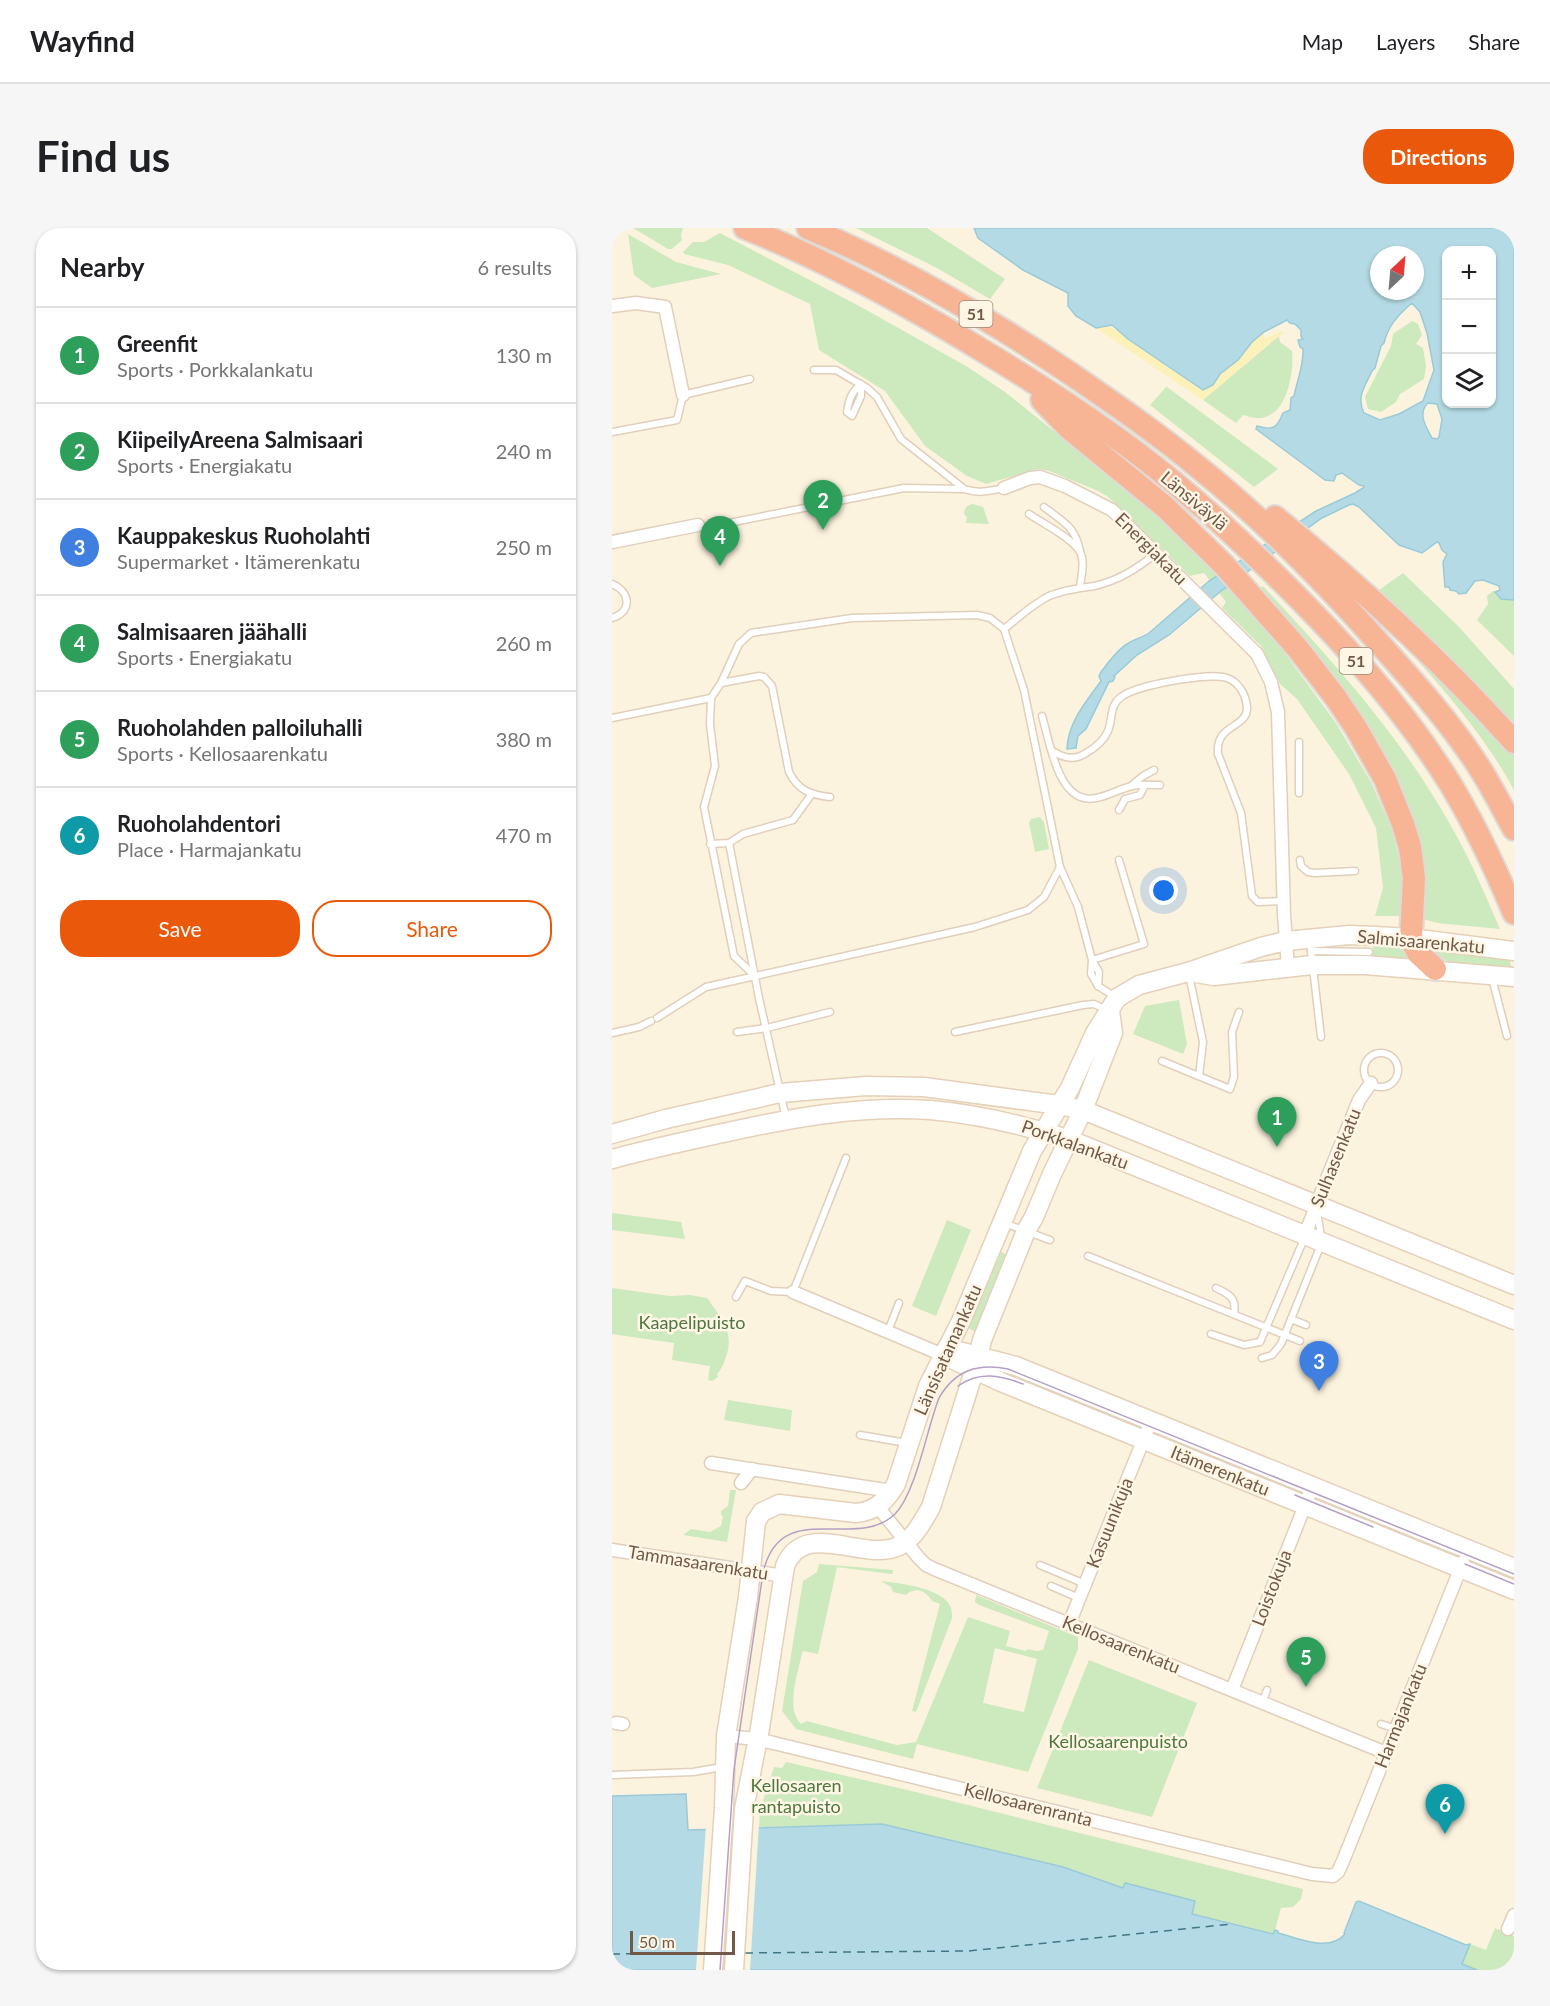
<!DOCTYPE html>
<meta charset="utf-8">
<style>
:root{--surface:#fff;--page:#f6f6f6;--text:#202124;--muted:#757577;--line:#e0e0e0;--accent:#ea580c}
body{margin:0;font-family:Lato,sans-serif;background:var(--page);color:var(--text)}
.controls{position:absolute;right:18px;top:18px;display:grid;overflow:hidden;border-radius:12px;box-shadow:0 2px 4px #0004}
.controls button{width:54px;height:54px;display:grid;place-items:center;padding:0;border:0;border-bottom:2px solid var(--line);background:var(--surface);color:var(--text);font:30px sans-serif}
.compass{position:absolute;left:758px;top:18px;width:54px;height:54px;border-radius:50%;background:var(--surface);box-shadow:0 2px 4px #0004;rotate:26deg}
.scale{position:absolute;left:18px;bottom:15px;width:105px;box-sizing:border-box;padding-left:6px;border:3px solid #725947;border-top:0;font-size:16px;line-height:21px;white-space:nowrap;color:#725947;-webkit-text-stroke:4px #fff6e5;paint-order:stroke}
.you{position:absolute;left:552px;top:663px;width:21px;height:21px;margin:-15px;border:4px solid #fff;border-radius:50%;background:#1a73e8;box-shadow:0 0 0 9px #1a73e833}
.badge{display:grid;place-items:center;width:39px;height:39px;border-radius:50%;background:var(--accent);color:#fff;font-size:20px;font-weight:700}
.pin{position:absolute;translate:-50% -50px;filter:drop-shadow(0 2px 3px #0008)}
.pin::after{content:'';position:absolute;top:32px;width:21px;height:18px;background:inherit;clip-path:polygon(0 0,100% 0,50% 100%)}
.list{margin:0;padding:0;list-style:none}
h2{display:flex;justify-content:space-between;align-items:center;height:78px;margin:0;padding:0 24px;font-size:26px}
h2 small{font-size:20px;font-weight:400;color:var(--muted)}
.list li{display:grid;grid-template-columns:39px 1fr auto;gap:18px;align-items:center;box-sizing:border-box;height:96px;padding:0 24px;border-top:2px solid var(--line)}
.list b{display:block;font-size:22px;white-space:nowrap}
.list p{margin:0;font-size:20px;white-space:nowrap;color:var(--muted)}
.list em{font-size:20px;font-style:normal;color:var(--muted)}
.actions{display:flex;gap:12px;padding:18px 24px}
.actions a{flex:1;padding:14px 0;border:2px solid var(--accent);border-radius:24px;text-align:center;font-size:21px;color:var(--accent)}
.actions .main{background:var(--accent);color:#fff}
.icon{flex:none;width:33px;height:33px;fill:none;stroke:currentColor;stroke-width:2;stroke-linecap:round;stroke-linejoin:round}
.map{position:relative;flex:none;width:902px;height:1742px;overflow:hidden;border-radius:24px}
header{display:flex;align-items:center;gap:36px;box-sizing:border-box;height:84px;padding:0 30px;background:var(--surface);border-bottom:2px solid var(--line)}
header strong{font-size:28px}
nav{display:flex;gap:33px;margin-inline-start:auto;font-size:21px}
.intro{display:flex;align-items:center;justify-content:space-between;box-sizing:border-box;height:144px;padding:0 36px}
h1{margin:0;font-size:42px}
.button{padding:15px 27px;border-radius:24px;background:var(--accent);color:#fff;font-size:21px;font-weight:700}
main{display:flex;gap:36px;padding:0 36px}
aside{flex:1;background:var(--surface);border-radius:24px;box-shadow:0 2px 4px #0004}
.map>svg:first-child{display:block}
</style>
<header>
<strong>Wayfind</strong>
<nav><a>Map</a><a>Layers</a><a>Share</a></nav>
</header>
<div class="intro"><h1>Find us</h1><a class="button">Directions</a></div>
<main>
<aside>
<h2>Nearby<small>6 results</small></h2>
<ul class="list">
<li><span class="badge" style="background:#2e9e5b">1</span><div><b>Greenfit</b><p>Sports · Porkkalankatu</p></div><em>130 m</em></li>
<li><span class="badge" style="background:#2e9e5b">2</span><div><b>KiipeilyAreena Salmisaari</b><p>Sports · Energiakatu</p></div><em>240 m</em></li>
<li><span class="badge" style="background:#3f7fe0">3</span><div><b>Kauppakeskus Ruoholahti</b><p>Supermarket · Itämerenkatu</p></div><em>250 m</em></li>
<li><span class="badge" style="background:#2e9e5b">4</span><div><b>Salmisaaren jäähalli</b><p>Sports · Energiakatu</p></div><em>260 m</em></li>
<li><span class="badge" style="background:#2e9e5b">5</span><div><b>Ruoholahden palloiluhalli</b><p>Sports · Kellosaarenkatu</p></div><em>380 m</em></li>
<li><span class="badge" style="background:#0f9aa8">6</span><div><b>Ruoholahdentori</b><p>Place · Harmajankatu</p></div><em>470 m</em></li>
</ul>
<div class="actions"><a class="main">Save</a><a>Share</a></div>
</aside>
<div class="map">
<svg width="902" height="1742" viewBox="0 0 902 1742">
<rect width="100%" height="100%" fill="#fcf3df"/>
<!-- green -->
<g fill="#cde9be" fill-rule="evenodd">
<polygon points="21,0 71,0 69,7 70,12 60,21 56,21"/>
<polygon points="244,0 315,0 393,51 378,71 325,40"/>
<polygon points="108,5 249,79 354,138 393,164 514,261 565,306 629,371 671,423 724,495 760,556 781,605 789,641 792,671 787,688 763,688 771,660 764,600 737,546 685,471 668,456 649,418 610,380 614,374 592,345 578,348 505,277 495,268 484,262 437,243 426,241 374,256 355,248 313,218 273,163 207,122 198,76 116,37 72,26 71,24 81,14 92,14"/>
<polygon points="16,6 64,34 109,46 40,60 22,47"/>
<polygon points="800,93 806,96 810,107 804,116 811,120 814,138 812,151 788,166 784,174 769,184 756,181 753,169 779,118 781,106"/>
<path d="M 667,108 L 668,114 L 680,123 C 682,144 676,186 649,190 C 643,191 636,188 631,187 L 624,195 L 591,172 Z"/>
<polygon points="555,158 555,159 666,241 642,259 538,177"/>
<path d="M 361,276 L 371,279 L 377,296 L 354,295 L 355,289 L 352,286 C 352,280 355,277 361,276 Z"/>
<polygon points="791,345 848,400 902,461 902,501 764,364"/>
<path d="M 651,358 C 720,433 789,508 839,598 C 858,631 873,666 888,701 L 825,695 L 811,691 L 809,623 L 647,360 Z"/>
<polygon points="881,363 885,364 884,365 889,371 902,372 902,428 865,392 876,376 875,368"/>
<path d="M 767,391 L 882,502 L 902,525 L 902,562 C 870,502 814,440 767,391 Z"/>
<polygon points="428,589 432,594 437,621 423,624 417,595 419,591"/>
<polygon points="761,715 797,719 796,732 760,731"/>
<polygon points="821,720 896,727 900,740 847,736 837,734 820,725"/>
<polygon points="567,772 575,816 571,826 521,806 533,778"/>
<polygon points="0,985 69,994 73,1011 0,1002"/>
<polygon points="335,992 359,1002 324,1088 300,1078"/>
<polygon points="389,1024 395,1027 364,1104 356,1100"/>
<path d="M 0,1060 L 58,1068 L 78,1067 L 95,1070 C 108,1088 122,1103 115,1126 C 112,1135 110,1141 105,1146 L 106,1149 L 100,1153 L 96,1152 L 98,1138 L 60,1132 L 62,1115 L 0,1106 Z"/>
<polygon points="116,1172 180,1182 178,1203 112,1192"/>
<polygon points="118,1262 124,1262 115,1314 71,1307 79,1301 98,1304 109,1298 111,1288 109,1287 109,1283 116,1278"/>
<path d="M 207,1336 L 281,1342 L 281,1345 L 279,1346 L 225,1339 L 206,1426 L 191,1423 L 190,1425 C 186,1445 173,1481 189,1496 L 195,1493 L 285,1517 L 304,1514 L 356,1389 L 398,1403 L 394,1418 L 414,1423 L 415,1421 L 425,1423 L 431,1422 L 437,1403 L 367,1377 L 363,1374 L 364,1367 L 466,1409 L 466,1421 L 416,1544 L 305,1516 L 301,1531 L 184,1501 L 170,1483 L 191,1353 L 205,1344 ZM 383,1420 L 425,1431 L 412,1484 L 371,1475 Z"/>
<path d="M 269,1353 C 286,1355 333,1360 339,1380 C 340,1384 340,1387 340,1390 L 304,1484 L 300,1483 L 328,1376 L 320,1373 C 314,1363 304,1358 294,1367 L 281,1364 L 279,1359 Z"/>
<polygon points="477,1432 585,1475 540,1589 425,1560"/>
<polygon points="174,1534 304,1564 691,1661 689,1671 681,1679 669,1680 662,1706 580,1686 582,1673 514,1655 511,1660 451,1639 270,1596 147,1599 148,1582 162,1539 170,1540"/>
<polygon points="883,1700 902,1708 902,1742 847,1742 858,1716 874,1722"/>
</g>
<!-- sand -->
<polygon fill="#fcf1b9" points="496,97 591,162 605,153 608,146 626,132 640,114 652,104 652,109 656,110 669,103 672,105 659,114 591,172 484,100 496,99"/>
<!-- water -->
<g fill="#b4dbe5" stroke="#9acad7" stroke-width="1.5" fill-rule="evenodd">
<path d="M 362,0 L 902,0 L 902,372 L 889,371 L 883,364 L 888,362 L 887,358 L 871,352 L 863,353 L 854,365 L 847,366 L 844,363 L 838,362 L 837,359 L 833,359 L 831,334 L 835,326 L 830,322 L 827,315 L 825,314 L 810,325 L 787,317 L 747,279 L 741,276 L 737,277 L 710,290 L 609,363 L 557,407 L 525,427 L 502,448 L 503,449 L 501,453 L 497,454 L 474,501 L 466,508 L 464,520 L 455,521 C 456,494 474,474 489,453 L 487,448 L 489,444 C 496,435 505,422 515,416 C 522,411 530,410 537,405 L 597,353 L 704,283 L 743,265 L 751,260 L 752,258 L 747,257 L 730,245 L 724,247 L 722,253 L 713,252 L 644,201 L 645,198 C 661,203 665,200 671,185 L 678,182 L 679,170 L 682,168 C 685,153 692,137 691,121 L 688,119 L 686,112 L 691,111 L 689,108 L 689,102 L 683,96 L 678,95 L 675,92 L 652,104 L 640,114 L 626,132 L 608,146 L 601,157 L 591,162 L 516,111 L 500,97 L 484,100 L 464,88 L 456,78 L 456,65 L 411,42 L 366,10 ZM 834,22 L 879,22 L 879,176 L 834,176 ZM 767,27 L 803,27 L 803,63 L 767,63 ZM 800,75 L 808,84 L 815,105 L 822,142 L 811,173 L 787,186 L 768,192 L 752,185 C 744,169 753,158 760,143 L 763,140 L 769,118 L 772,115 C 776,98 786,87 800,75 ZM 816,175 L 825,176 L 830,191 L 827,209 L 825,211 L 820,210 C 814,199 805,185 816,175 Z"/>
<path d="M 74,1566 L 76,1602 L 270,1596 L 451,1639 L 511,1660 L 513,1655 L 583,1673 L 580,1686 L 661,1706 L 663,1702 L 666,1703 L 666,1705 C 686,1710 717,1725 733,1706 L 732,1705 L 744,1674 L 747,1673 L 854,1717 L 858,1716 L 850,1736 L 865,1742 L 0,1742 L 0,1568 Z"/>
</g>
<!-- pier -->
<polygon fill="#fcf3df" points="147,1596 138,1742 84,1742 94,1598"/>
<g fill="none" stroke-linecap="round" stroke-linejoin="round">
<!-- ferry -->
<g stroke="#417686" stroke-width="1.5" stroke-dasharray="8 6" stroke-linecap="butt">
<polyline points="133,1725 356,1723 620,1696"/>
<polyline points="0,1726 95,1725"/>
</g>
<!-- lane casing -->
<g stroke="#e0cfbb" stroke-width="9">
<g id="lane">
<polyline points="202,142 224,142 255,160 265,169 289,211 351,260"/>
<path d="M 249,156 L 249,168 L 240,188 L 235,184 C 237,171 239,165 249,156 Z"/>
<polyline points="0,204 65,192 71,167 138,151"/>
<path d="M 432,279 C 451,294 463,298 468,323"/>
<path d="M 417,286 C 430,295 463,311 469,326 C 473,336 469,349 468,359"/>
<path d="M 102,298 L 292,260 L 352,261 C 366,266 378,263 392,260"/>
<path d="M 0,356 C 19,364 20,384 0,390"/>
<path d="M 392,401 C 407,389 421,376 437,368 C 451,362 467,360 482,358 C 506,353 525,341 543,326"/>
<path d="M 109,455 L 147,448 L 152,449 L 160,458 L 177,544 C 186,562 198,567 218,569"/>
<path d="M 430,488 C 438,514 446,578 484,570 C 496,568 507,561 520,558 C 529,556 539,557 548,557"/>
<polyline points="0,490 99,470"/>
<path d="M 440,523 C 452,530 462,533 474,525 C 483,520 492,512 496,503 C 501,491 497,478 509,469 C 524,457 598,444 615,450 C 627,454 634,467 635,479 C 636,501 603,495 606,526 L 629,585 L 640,668 L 646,674 L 672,673"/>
<polyline points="519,558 531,548 542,542"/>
<polyline points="687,565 687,514"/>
<polyline points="507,582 513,571 528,567 533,557"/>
<polyline points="117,615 147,770 174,890"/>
<polyline points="98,616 117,615 131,606 181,592 199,567"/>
<polyline points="688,632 689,638 696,644 703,645 743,643"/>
<polyline points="698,714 709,809"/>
<polyline points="699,723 757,724"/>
<polyline points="577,747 591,814 587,848"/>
<polyline points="143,748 122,728 92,579 103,538 98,496 99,470 109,455 127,416 139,405 240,390 365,387 378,390 392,401 412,462 448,639 466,679 480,732 487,744 486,758 502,768"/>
<polyline points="880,750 895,808"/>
<polyline points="486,758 479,746 480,732 532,716 507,632"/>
<polyline points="45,790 94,759 363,699 416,682 432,669 448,639"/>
<polyline points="125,804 155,800 218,784"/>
<polyline points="343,804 471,777 482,776 495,782"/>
<polyline points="0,805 27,799 39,793"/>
<circle cx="769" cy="842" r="17"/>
<polyline points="550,833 618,861 622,849 620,804 627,784"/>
<polyline points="392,995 438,1012"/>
<polyline points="476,1028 688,1113"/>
<path d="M 604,1060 C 617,1066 625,1070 622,1086"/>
<polyline points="124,1069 133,1053 159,1063 181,1064 234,930"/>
<polyline points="679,1091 694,1097"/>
<polyline points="276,1103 287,1075"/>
<polyline points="599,1106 632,1117 648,1114 692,1011"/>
<polyline points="650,1130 660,1127 669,1116 710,1014 705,984"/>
<polyline points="248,1207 295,1215"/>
<polyline points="428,1337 473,1356"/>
<polyline points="439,1358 467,1370"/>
<polyline points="650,1475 655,1462"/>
<polyline points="769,1496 784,1501"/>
<polyline points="0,1547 81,1544 110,1539"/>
</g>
</g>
<!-- street casing -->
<g stroke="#e0cfbb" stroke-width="15">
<g id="street">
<polyline points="0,78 24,75 53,79 71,167"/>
<polyline points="392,260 418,250 428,249 453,258 500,282 645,426 659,454 666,484 672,687 676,739"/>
<polyline points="0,314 86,297"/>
<polyline points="693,1007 710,963 747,872 759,855"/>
<polyline points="181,1064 331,1127"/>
<polyline points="99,1235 273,1262"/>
<polyline points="129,1255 140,1241"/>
<polyline points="266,1279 306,1329 314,1337 322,1341 774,1525"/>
<polyline points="0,1322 172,1348"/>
<polyline points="457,1396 539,1193"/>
<polyline points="620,1462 701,1257"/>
<polyline points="4,1495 11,1496"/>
<polyline points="114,1508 145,1511 174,1518 700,1646 721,1648 726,1644 731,1633 851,1334"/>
<polyline points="896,1701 902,1687"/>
</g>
</g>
<!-- secondary casing -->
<g stroke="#e5d0b9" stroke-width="21">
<g id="secondary">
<polyline points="578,744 602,748 700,737 753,737 902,749"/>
<polyline points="0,906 54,891 168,865 254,858 312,859 447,877 471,882 902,1057"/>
<path d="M 0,931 C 37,921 74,913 111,905 C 179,890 248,877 318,882 C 366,886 411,897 456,911 L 902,1092"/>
<polyline points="335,1120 404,1138 902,1340"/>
<polyline points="331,1127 389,1154 902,1362"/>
<path d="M 101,1742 L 112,1580 L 114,1508 L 136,1369 L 144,1293 L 150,1284 L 167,1276 L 244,1285 C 264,1283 274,1273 284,1256 L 316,1158 L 349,1093 L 420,923 L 458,860 L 483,805 L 505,770 L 527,757 L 576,744 L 649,719 L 674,713 L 737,707 L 763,708 L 799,710 L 902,723"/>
<path d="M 122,1742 L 132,1581 L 148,1500 L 173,1338 C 193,1290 251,1335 287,1318 C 302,1311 311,1293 319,1279 L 364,1137 L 370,1112 L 414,1003 L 422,989 L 440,946 L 471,882 L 501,805 L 498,783"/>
</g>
</g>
<!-- highway casing -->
<g stroke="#e0dad7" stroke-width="26">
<g id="highway">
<path d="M 133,0 C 216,33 296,77 373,124 C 418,151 463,180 506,211 C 559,249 608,293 655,339 C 722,404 789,476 839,557 C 863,597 884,642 902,685"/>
<path d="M 196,0 C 287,38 374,89 456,144 C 501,175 545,205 586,239 C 651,291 711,352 766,414 C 802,454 838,494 867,539 C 880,559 890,580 902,601"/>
<polyline points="430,172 458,201 553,279 612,337 686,421 724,470 744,500 773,551 791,596 798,619 802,650 799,710 806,725 823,741"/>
<path d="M 663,289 C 746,357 831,434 902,514"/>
</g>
</g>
<!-- lane -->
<use href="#lane" stroke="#fff" stroke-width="6"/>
<!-- street -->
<use href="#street" stroke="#fff" stroke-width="12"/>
<!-- secondary -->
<use href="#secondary" stroke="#fff" stroke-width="18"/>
<!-- highway -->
<use href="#highway" stroke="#f7b595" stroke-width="22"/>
<!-- tram -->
<g stroke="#b59fc4" stroke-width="1.5">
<path d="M 346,1158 C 367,1143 388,1147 411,1156"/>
<polyline points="683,1267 761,1299"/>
<polyline points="853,1336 902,1356"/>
<path d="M 108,1742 L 122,1541 L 151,1345 C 168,1268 244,1324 283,1286 C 304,1265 315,1200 327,1170 C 343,1142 366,1135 396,1141 L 902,1346"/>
</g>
</g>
<g text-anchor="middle" stroke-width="5" stroke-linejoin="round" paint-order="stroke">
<!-- shield labels -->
<g fill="#fff6e5" stroke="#9c8876" stroke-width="1.5">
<rect x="347.5" y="73" width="33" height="26" rx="4.5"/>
<rect x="727.5" y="420" width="33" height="26" rx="4.5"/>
</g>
<g font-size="16" font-weight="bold" fill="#725947">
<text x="364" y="92">51</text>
<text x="744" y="439">51</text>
</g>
<!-- street labels -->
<g font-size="18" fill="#725947" stroke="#fff6e5">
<text transform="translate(582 273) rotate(40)" y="6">Länsiväylä</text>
<text transform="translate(539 321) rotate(45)" y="6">Energiakatu</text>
<text transform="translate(809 714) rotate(5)" y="6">Salmisaarenkatu</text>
<text transform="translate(463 917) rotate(20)" y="6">Porkkalankatu</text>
<text transform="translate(724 930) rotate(-68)" y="6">Sulhasenkatu</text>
<text transform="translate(336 1122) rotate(-66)" y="6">Länsisatamankatu</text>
<text transform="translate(608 1243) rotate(22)" y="6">Itämerenkatu</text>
<text transform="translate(498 1295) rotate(-68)" y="6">Kasuunikuja</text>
<text transform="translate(86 1335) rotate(9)" y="6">Tammasaarenkatu</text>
<text transform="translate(660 1360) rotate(-69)" y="6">Loistokuja</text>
<text transform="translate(509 1417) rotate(22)" y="6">Kellosaarenkatu</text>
<text transform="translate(789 1488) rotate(-68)" y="6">Harmajankatu</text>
<text transform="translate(416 1577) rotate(14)" y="6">Kellosaarenranta</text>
</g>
<!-- park labels -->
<g font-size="18" fill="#4c783f" stroke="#fff6e5">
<text x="80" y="1101">Kaapelipuisto</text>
<text x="506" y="1520">Kellosaarenpuisto</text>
<text x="184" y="1564">Kellosaaren<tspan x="184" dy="21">rantapuisto</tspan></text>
</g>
</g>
</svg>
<div class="controls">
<button>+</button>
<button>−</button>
<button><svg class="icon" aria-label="layers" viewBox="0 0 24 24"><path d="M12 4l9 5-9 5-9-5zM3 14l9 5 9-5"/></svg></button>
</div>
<svg class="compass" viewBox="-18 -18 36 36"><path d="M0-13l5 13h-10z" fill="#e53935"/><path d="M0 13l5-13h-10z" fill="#757577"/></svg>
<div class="scale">50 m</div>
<div class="you"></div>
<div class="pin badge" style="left:665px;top:919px;background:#2e9e5b">1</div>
<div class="pin badge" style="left:211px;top:302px;background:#2e9e5b">2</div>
<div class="pin badge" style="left:707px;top:1163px;background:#3f7fe0">3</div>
<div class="pin badge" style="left:108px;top:338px;background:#2e9e5b">4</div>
<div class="pin badge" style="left:694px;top:1459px;background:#2e9e5b">5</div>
<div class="pin badge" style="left:833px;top:1606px;background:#0f9aa8">6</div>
</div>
</main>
